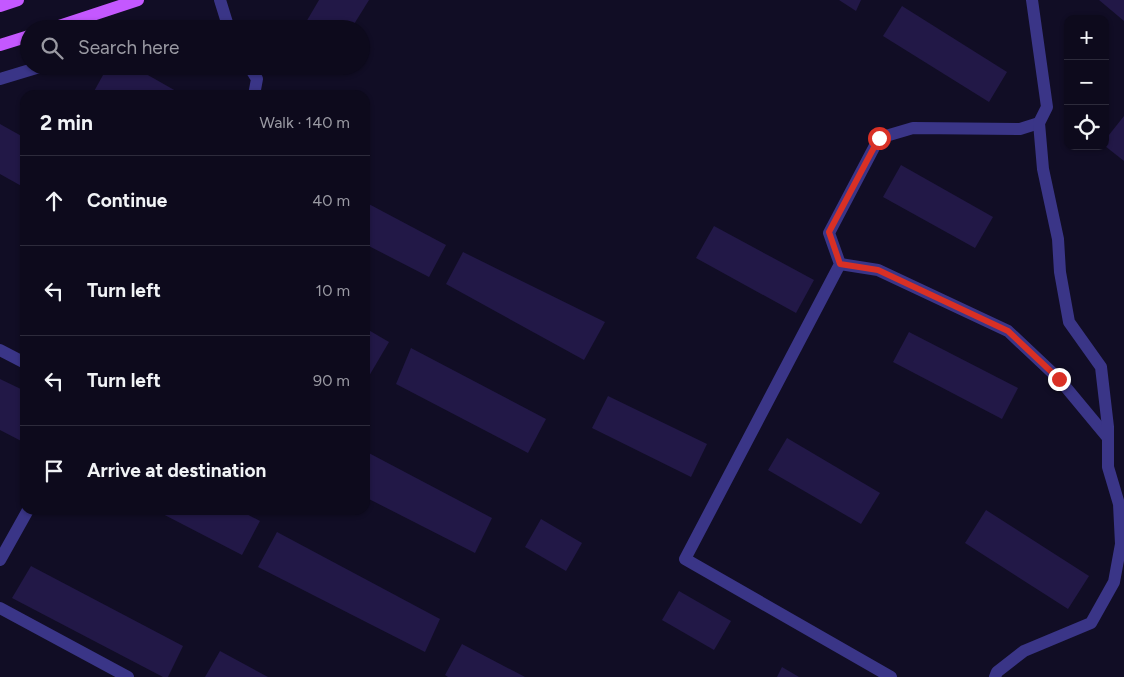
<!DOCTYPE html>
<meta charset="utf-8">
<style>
:root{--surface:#0d0a1c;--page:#161325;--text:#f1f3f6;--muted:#9a9aa3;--line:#2d2b3b}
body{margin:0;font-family:Figtree,sans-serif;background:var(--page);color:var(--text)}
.controls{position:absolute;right:15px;top:15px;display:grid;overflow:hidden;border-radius:10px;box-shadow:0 1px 4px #0004}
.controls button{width:45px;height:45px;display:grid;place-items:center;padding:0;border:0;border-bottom:1px solid var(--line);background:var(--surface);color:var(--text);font:25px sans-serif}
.stop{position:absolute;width:15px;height:15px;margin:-11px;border:4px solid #d93025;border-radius:50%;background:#fff}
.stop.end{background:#d93025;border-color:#fff;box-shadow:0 1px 5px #0008}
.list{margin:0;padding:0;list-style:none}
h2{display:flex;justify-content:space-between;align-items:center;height:65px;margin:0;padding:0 20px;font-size:21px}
h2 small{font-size:16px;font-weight:400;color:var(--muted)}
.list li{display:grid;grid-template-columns:32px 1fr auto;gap:15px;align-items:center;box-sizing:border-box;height:90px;padding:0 20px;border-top:1px solid var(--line)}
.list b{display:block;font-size:19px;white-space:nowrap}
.list em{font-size:16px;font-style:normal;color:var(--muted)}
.icon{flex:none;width:28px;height:28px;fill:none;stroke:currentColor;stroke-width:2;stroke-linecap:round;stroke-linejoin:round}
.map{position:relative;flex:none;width:1124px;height:677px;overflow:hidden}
.search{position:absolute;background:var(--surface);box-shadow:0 1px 4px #0004;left:20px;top:20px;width:350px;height:55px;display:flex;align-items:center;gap:12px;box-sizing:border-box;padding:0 18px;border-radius:28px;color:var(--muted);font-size:19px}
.panel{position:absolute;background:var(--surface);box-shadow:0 1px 4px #0004;left:20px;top:90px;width:350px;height:425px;border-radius:15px}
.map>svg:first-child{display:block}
</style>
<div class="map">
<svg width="1124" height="677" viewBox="0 0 1124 677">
<rect width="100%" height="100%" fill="#110d25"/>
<!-- building -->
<g fill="#221847">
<polygon points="319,0 369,0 351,29 302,29"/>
<polygon points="839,0 861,0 856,11"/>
<polygon points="1099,0 1124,0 1124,21"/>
<polygon points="902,6 1007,72 989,102 883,36"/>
<polygon points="108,66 132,66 183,95 92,95"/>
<polygon points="1124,116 1124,161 1105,146 1105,140"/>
<polygon points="0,124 25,138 25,188 0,174"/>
<polygon points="901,165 993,217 975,248 883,197"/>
<polygon points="365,202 446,245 429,277 365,244"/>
<polygon points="714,226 814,280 796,313 696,258"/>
<polygon points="463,252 605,322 584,360 446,284"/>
<polygon points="365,328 389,342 369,376 365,374"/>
<polygon points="909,332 1018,388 1002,419 893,362"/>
<polygon points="411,348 546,419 528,453 396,384"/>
<polygon points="0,379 25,391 25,443 0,430"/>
<polygon points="608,396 707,444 691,477 592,428"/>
<polygon points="787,438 880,493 861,524 768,470"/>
<polygon points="365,451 492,518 475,553 365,497"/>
<polygon points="155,510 239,510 260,521 242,555"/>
<polygon points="986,510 1089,576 1068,609 965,543"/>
<polygon points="541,519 582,543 566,571 525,547"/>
<polygon points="277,532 440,619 425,652 258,567"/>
<polygon points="31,566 183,646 168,677 163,677 12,598"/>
<polygon points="679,591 731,621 714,650 662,620"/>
<polygon points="462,644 525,677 448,677 445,675"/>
<polygon points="220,651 268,677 205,677"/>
<polygon points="782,667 799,677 777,677"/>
</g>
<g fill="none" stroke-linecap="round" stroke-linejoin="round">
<!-- street -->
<g stroke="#3a3587" stroke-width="12">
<polyline points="220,0 229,29"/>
<polyline points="249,66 257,79 254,95"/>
<polyline points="0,79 43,66"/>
<polyline points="840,264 878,270 1008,331 1059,379 1108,438"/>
<polyline points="0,350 25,363"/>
<polyline points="0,560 28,510"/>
<polyline points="0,608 128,677"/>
<polyline points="891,677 685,559 840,264 829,233 879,138 913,128 1020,129 1039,123"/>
<polyline points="995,677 997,672 1024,651 1091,623 1114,582 1121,544 1119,504 1108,467 1108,427 1101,367 1069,322 1060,272 1058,239 1043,169 1039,123 1047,107 1032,0"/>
</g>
<!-- primary -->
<g stroke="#c458ff" stroke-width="12">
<polyline points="0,6 18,0"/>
<polyline points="50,29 138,0"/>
<polyline points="0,45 29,36"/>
</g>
</g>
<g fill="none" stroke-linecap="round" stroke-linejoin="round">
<!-- route -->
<polyline stroke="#d93025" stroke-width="6" points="879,138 829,232 840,264 878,270 1008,331 1059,379"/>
</g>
</svg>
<div class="controls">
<button>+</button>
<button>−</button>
<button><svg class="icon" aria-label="locate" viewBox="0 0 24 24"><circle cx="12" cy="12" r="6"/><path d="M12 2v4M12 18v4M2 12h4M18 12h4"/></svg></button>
</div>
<div class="stop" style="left:879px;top:138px"></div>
<div class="stop end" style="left:1059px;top:379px"></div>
<div class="search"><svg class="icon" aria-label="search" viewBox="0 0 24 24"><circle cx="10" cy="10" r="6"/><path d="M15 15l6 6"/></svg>Search here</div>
<section class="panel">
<h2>2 min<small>Walk · 140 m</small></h2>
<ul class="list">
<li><svg class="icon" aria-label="ahead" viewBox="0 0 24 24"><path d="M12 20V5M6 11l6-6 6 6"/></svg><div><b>Continue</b></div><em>40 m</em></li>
<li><svg class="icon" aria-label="left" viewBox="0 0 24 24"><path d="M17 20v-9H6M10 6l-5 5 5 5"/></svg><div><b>Turn left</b></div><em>10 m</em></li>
<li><svg class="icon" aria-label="left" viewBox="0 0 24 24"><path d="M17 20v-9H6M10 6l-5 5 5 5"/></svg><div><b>Turn left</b></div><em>90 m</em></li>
<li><svg class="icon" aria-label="arrive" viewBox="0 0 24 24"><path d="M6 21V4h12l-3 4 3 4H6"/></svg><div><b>Arrive at destination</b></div></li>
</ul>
</section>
</div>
